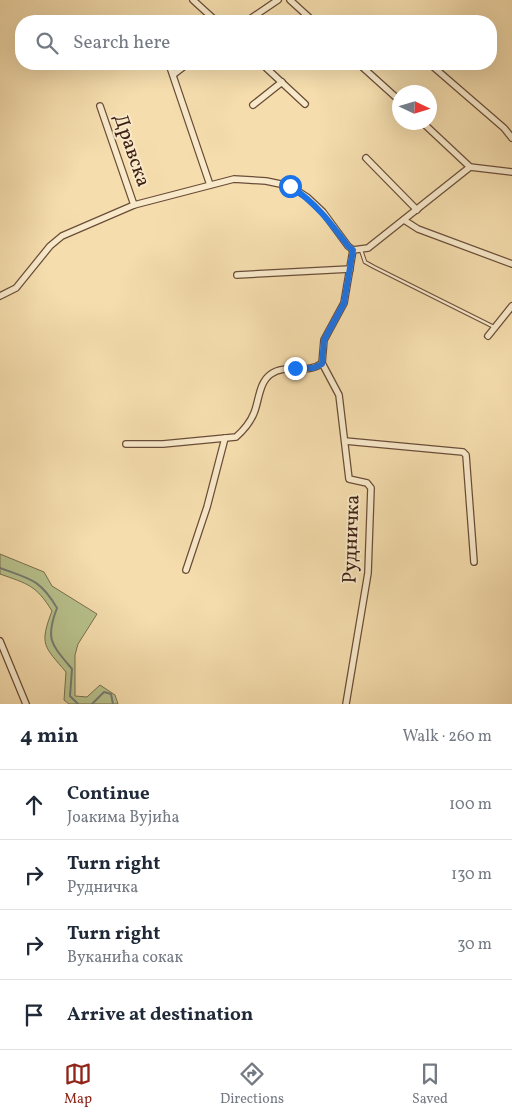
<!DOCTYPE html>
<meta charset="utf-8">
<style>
:root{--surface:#fff;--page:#f2f2f3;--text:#1f2937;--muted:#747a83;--line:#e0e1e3;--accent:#8f2418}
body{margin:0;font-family:Vollkorn,serif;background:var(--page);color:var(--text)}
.compass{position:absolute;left:392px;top:85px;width:45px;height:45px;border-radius:50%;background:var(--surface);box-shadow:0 5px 20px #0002;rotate:94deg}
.stop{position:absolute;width:15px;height:15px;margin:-11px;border:4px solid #1a73e8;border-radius:50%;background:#fff}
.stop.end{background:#1a73e8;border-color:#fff;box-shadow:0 1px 5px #0008}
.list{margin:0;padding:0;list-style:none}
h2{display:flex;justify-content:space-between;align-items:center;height:65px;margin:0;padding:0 20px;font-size:21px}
h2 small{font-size:16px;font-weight:400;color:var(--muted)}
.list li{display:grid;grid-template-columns:32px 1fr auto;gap:15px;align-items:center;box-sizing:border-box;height:70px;padding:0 20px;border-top:1px solid var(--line)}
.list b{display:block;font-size:19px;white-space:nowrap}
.list p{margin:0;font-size:16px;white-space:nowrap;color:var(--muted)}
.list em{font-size:16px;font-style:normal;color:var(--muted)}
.icon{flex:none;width:28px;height:28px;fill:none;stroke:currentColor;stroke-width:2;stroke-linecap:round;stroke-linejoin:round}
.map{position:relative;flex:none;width:512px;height:704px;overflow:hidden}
.search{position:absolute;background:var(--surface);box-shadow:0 5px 20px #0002;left:15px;right:15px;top:15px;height:55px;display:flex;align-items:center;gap:12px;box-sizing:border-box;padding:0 18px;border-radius:20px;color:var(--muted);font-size:19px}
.sheet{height:345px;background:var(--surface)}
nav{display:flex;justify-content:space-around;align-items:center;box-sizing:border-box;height:70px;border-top:1px solid var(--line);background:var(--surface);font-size:14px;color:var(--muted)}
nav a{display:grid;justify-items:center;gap:2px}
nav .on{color:var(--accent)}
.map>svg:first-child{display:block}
</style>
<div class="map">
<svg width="512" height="704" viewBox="0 0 512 704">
<rect width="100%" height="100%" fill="#f5ddad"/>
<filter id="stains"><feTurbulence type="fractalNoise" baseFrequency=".004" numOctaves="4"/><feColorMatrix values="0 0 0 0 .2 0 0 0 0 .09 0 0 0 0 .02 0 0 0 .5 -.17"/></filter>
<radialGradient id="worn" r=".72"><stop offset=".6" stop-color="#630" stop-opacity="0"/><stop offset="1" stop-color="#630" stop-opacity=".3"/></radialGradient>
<!-- green -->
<path fill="#b8c28d" stroke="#7a704f" d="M 0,554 L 44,572 L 52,586 L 97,614 L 78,644 L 75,655 L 75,696 L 87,697 L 100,685 L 115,695 L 118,704 L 69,704 L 64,700 L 66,672 C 44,646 39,645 52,611 C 36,585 28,584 0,574 Z"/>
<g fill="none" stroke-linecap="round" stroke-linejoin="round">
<!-- stream -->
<g stroke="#777b72" stroke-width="2">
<path d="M 0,568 C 30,579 40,579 57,608 C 45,639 51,644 72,669 L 70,696 L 78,704"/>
<polyline points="92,704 104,692 111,694 113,704"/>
</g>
<!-- lane casing -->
<g stroke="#6a4d38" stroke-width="4.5">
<polyline id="lane" points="361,250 365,262 374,267 494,327"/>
</g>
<!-- street casing -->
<g stroke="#6a4d38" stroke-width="8">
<g id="street">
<polyline points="193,0 216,21"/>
<polyline points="290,0 313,21"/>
<polyline points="148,20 149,21"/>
<polyline points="247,21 278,0"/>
<polyline points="169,64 210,185"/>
<polyline points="262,64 305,104"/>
<polyline points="359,64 400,101"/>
<polyline points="430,64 504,128 512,138"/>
<polyline points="174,74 187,64"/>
<polyline points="253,105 282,82"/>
<polyline points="100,106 134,205"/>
<polyline points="422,122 470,167 512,172"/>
<polyline points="366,158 417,210"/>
<polyline points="404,220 418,229 512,264"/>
<polyline points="353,250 368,248 470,167"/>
<polyline points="237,275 350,269"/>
<polyline points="0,296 16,288 50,246 62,236 134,205 234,179 266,181 290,186 307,197 323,212 348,246 353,250"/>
<polyline points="488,336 512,306"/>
<polyline points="345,441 463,452 466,455 474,562"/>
<path d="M 126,444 L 163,444 L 236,437 C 244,430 250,423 254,413 C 259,401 259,382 271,374 C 286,363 308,375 322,363"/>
<polyline points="186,570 207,507 225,438"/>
<polyline points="0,641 26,704"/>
<polyline points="346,704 368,573 371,488 367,483 349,479 339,395 322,363 324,340 344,303 353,250"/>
</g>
</g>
<!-- lane -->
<use href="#lane" stroke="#f8e9ca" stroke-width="2.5"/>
<!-- street -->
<use href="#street" stroke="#f8e9ca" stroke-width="5.5"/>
</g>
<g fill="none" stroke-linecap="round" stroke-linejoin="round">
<!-- route -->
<path stroke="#1a73e8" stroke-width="6" d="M 290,186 C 315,202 330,222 348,246 L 353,250 L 344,303 L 324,340 L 322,364 L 313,368 L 295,368"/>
</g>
<g text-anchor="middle" stroke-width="4" stroke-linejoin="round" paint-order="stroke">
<!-- street labels -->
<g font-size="20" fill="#3c1d11" stroke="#f8e9ca">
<text transform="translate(133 150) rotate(71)" y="7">Дравска</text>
<text transform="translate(350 539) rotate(-88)" y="7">Рудничка</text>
</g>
</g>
<rect width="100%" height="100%" filter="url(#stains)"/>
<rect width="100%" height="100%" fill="url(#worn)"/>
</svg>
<svg class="compass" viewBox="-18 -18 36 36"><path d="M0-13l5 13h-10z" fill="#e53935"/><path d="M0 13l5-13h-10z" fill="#747a83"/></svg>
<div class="stop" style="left:290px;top:186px"></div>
<div class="stop end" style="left:295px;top:368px"></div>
<div class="search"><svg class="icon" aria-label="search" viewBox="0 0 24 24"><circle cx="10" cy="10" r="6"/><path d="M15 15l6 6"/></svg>Search here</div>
</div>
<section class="sheet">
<h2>4 min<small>Walk · 260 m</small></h2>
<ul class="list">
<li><svg class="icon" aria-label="ahead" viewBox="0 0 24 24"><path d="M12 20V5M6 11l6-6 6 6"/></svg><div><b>Continue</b><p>Јоакима Вујића</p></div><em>100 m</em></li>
<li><svg class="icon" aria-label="right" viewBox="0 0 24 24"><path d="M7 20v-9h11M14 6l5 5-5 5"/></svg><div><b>Turn right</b><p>Рудничка</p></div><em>130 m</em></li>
<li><svg class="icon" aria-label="right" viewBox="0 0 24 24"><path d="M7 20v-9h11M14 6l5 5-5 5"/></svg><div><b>Turn right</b><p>Вуканића сокак</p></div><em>30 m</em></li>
<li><svg class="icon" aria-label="arrive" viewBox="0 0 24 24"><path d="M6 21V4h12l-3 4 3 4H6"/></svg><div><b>Arrive at destination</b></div></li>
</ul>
</section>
<nav>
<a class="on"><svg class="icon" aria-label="map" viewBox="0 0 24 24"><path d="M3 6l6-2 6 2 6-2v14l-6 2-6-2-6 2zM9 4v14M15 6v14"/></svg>Map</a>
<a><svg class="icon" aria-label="directions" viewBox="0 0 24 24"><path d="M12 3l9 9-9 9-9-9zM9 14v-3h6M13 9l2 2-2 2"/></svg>Directions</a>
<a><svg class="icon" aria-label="saved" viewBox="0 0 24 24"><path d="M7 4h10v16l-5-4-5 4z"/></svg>Saved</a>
</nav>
